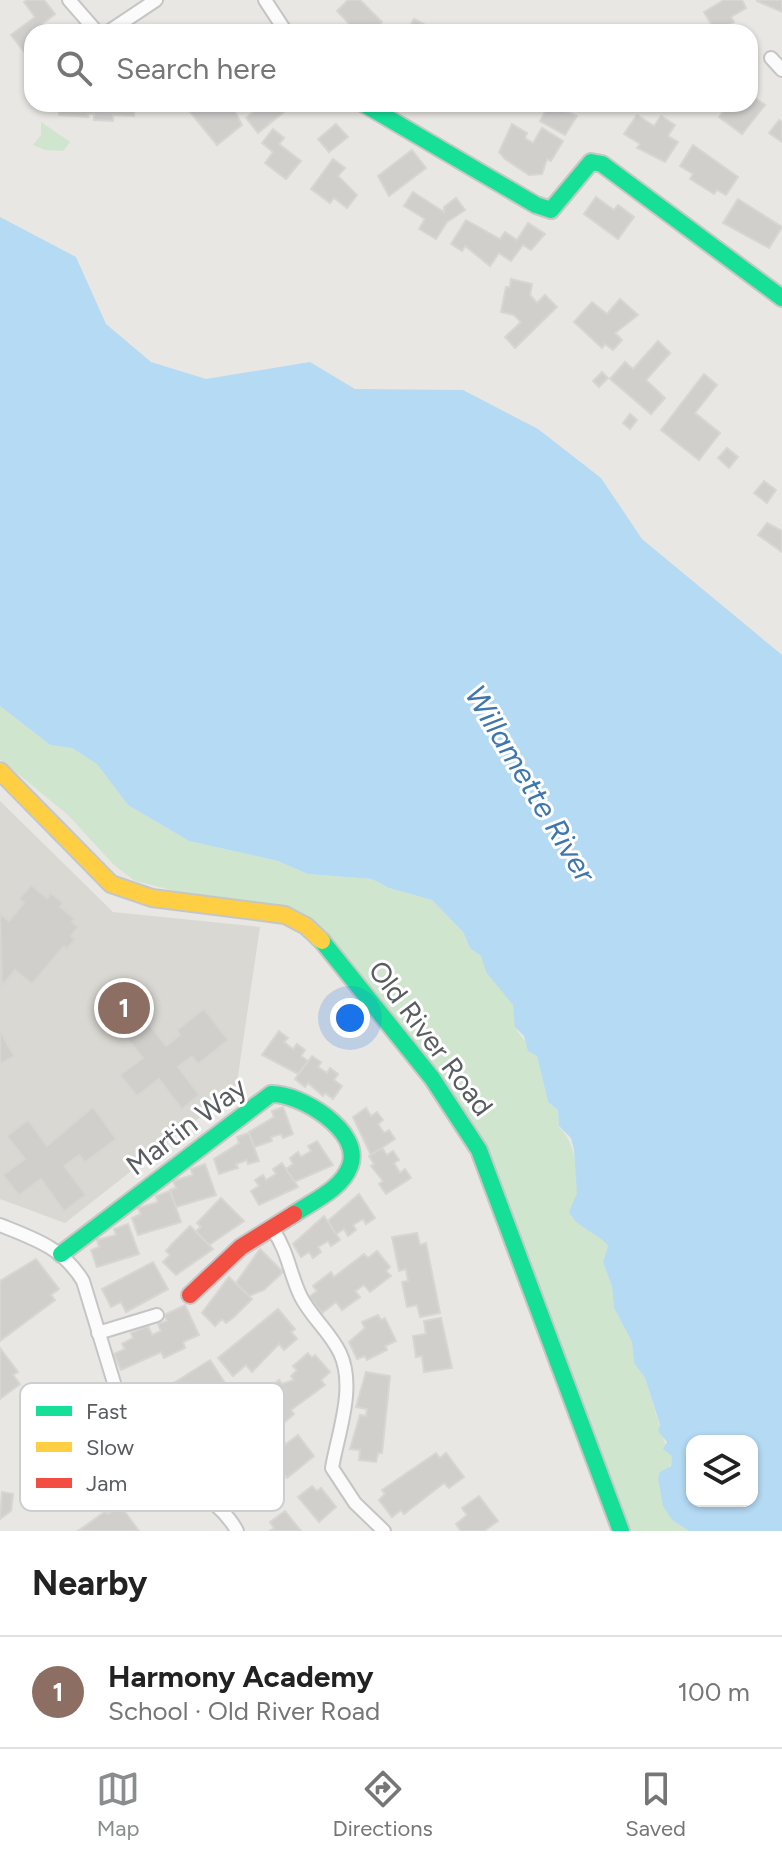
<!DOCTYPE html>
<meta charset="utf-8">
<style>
:root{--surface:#fff;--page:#f2f2f2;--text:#222;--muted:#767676;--line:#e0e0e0;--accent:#8a8d8e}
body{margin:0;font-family:Figtree,sans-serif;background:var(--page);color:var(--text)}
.controls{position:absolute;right:24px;bottom:24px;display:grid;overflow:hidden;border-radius:16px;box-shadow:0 2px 6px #0004}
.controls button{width:72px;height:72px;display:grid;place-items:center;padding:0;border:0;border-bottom:2px solid var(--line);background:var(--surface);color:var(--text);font:40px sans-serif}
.you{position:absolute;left:350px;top:1018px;width:28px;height:28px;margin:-20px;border:6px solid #fff;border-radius:50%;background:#1a73e8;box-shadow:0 0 0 12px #1a73e833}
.badge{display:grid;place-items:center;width:52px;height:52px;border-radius:50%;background:var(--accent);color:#fff;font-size:26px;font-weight:700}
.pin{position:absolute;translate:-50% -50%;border:4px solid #fff;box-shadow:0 2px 8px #0006}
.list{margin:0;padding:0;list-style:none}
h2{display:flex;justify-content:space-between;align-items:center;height:104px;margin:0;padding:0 32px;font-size:34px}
h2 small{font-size:26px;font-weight:400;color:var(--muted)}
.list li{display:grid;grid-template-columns:52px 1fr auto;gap:24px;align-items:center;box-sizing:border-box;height:112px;padding:0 32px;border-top:2px solid var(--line)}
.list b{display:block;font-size:30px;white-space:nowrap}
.list p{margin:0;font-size:26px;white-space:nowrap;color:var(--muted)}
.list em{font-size:26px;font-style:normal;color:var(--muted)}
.icon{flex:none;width:44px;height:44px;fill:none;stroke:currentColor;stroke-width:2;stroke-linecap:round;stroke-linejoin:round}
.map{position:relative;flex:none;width:782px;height:1531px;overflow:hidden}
.search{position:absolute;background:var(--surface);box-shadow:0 2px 6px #0004;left:24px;right:24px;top:24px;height:88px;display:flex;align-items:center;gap:20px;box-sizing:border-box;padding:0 28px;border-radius:24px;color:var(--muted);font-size:30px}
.sheet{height:216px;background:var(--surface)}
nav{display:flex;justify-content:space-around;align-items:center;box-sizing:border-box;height:112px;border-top:2px solid var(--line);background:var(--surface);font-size:22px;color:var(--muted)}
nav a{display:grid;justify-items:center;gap:4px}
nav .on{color:var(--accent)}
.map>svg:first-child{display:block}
</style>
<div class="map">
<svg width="782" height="1531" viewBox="0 0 782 1531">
<rect width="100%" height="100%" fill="#e8e7e3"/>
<!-- education -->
<polygon fill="#dad8d2" points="0,801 113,912 260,927 236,1089 65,1223 0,1199"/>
<!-- green -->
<g fill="#d0e5ce">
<polygon points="41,122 70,142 63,151 45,150 33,145 41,135"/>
<path d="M 0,706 L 50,745 L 72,748 L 98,764 L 128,805 L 189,841 L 278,861 L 308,874 L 372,879 L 389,888 L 432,900 L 463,932 L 470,948 L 481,956 L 513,1005 L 517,1031 L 537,1056 L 548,1102 L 558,1110 L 559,1127 C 575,1142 578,1171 577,1193 C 577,1203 569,1206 571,1217 L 602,1238 L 608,1246 L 603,1262 L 612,1287 L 614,1308 L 632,1342 L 634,1363 L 645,1378 L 666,1447 L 672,1456 C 672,1465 669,1466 666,1473 C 654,1496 668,1519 689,1531 L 628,1531 L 506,1205 L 359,971 L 324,931 L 289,910 L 265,903 L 196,896 L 135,881 L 113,864 L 68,815 L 0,759 Z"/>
</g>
<!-- water -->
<path fill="#b5daf4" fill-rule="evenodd" d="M 0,217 L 76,257 L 106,324 L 151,362 L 206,379 L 310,362 L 355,389 L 463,390 L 538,429 L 601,478 L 642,539 L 782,655 L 782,1531 L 689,1531 L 672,1520 L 663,1506 L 658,1478 L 660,1472 L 671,1466 L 672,1456 L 663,1449 L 667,1442 L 658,1431 L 660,1425 L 645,1378 L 634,1363 L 632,1342 L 614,1308 L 612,1287 L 603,1262 L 608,1246 C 598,1232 577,1229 569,1212 L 577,1193 L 574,1150 L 571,1138 L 559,1126 L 558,1110 L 548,1102 L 537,1056 L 528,1051 L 524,1036 L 515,1027 L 513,1005 L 486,972 L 481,956 L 470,948 L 463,932 L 432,900 L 389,888 L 372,879 L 308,874 L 278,861 L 189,841 L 128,805 L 97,764 L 72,748 L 50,745 L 0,706 ZM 752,1441 L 752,1501 L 692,1501 L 692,1441 Z"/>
<!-- building -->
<g fill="#d0cfcc" stroke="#d7d6d2" stroke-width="2">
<polygon points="27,0 44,0 55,14 42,24 48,32 32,32 32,62 11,35 35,17 24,2"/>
<polygon points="348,0 360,0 382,22 372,32 357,32 337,11"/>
<polygon points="724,0 742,0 746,8 731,17 734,22 716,32 704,12"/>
<polygon points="782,0 782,12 757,1 757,0"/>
<polygon points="414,19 429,27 426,32 406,32"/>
<polygon points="754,97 765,105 742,134 719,117 725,109 718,104 750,104"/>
<polygon points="59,104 135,104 134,116 113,115 113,121 94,120 94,114 88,114 88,117 59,115"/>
<polygon points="189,104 227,107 231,104 242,125 217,145 186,107"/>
<polygon points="263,104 290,107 258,133 246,118"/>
<polygon points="549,104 577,116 565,135 540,121"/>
<polygon points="637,115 654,126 661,116 675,125 668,136 678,142 665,162 637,148 640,144 624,134"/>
<polygon points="779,120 782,122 782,142 769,133"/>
<polygon points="336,124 348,137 329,152 318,139"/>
<polygon points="512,124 527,133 525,138 533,143 542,128 563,141 551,161 547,159 542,174 529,175 505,159 499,152"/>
<polygon points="273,129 284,138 279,144 301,161 286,179 265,163 273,152 262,143"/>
<polygon points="693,145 738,177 726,195 717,190 714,194 690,179 693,174 680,166"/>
<polygon points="412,150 426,168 389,196 378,176"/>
<polygon points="333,159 345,168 338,176 357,195 347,208 334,198 330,203 311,189"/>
<polygon points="413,192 444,212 444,207 456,198 465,210 447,222 436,239 419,229 425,219 404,206"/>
<polygon points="596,197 614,210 618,205 634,217 618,239 584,214"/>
<polygon points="738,199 782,227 769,248 723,223"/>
<polygon points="466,220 500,239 505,232 517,240 528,223 545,234 531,250 523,245 511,261 499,253 490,266 465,246 462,251 451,244"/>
<polygon points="511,279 532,284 530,295 537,303 545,295 557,307 515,348 505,337 521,322 514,315 501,312 506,287 510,287"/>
<polygon points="620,299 638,315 615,333 622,340 613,350 605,344 602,348 574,322 592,302 607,314"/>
<polygon points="658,341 670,353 646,380 665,398 651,414 610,379 625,362 633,369"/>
<polygon points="602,372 608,378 599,387 593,381"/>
<polygon points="704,374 717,385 695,413 720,433 699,460 661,430"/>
<polygon points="630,414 637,420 630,429 623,423"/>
<polygon points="727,448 738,457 729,468 718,458"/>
<polygon points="764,481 776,490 767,503 754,493"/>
<polygon points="767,523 782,531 782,552 758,535"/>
<polygon points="31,885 47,898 51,893 63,903 60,907 75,919 72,922 78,927 71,936 75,939 67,949 64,946 32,984 15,970 2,986 0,914 9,921 24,903 19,899"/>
<polygon points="204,1009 228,1040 198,1064 192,1056 178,1067 199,1095 182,1109 159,1079 137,1096 120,1075 143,1058 125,1036 146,1020 166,1046 180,1035 177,1030"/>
<polygon points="0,1031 14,1056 0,1064"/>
<polygon points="279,1031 288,1038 284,1042 293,1049 297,1044 305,1050 301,1056 308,1061 298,1074 262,1055"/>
<polygon points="312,1056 321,1062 318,1067 327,1073 330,1068 338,1074 334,1080 342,1086 333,1099 325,1093 323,1096 308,1083 305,1087 295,1079"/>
<polygon points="93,1107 116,1139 85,1162 79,1155 64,1166 86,1195 64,1211 41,1179 19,1195 3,1175 25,1159 7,1136 28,1120 47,1146"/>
<polygon points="283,1107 293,1134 283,1138 281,1134 271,1137 272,1141 254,1147 249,1132 274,1117 272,1111"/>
<polygon points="366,1108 371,1116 377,1112 383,1120 378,1124 384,1133 389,1130 395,1139 371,1155 353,1117"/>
<polygon points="249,1133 259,1161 248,1164 247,1160 236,1164 238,1168 219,1174 214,1159 239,1143 237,1137"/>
<polygon points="317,1141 333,1165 294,1182 286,1169 293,1164 290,1158 298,1152 301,1157 311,1151 308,1146"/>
<polygon points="382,1148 387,1155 393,1151 399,1160 394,1163 400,1173 405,1169 411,1178 386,1194 379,1184 383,1181 371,1166 374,1164 369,1156"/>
<polygon points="282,1163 298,1187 259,1205 251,1191 259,1186 255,1180 263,1175 266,1180 276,1174 273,1169"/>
<polygon points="205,1164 216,1195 176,1207 170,1190 176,1188 173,1181 193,1175 191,1169"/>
<polygon points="170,1191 181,1222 138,1235 132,1218 141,1214 138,1208 158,1202 156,1196"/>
<polygon points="359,1194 375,1218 366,1224 363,1219 353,1225 356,1230 348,1236 344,1229 336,1234 328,1221"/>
<polygon points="221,1198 244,1221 209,1245 196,1231 201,1227 197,1223"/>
<polygon points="324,1216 340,1240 331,1246 328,1241 318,1247 321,1252 313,1258 309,1252 301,1257 293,1244"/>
<polygon points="128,1224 139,1254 97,1267 91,1250 99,1247 97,1240 116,1235 114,1229"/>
<polygon points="190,1226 213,1249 176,1275 163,1262 170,1255 166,1251 172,1244"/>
<polygon points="417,1233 420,1245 426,1243 440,1313 420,1317 417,1305 407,1307 402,1282 408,1281 406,1269 399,1271 392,1237"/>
<polygon points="260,1249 283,1272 264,1290 249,1296 236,1283"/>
<polygon points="377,1251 390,1267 386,1271 391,1276 370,1292 364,1285 355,1291 360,1297 342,1310 336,1302 322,1313 309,1297 317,1291 313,1286 331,1272 334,1277 364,1254 368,1258"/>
<polygon points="36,1259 59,1289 51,1295 55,1300 0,1341 0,1281"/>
<polygon points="153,1262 168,1289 126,1312 121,1302 111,1307 102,1289"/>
<polygon points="229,1277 252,1299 234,1317 226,1323 222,1319 215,1326 202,1313"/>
<polygon points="185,1305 199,1335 183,1342 185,1348 164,1358 161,1352 121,1370 114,1354 125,1349 122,1344 133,1338 131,1333 148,1326 152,1335 161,1331 158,1324 167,1321 164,1315"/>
<polygon points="278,1309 295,1329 291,1332 297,1339 284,1350 279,1344 252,1372 246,1365 233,1376 218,1358"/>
<polygon points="378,1315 381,1320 385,1318 396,1341 385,1346 387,1350 367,1360 365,1356 357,1359 349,1342 365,1328 362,1322"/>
<polygon points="441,1318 452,1368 424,1372 422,1356 416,1357 413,1336 426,1334 424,1321"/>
<polygon points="0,1348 18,1372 13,1375 20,1384 0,1399"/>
<polygon points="308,1353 312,1358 315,1355 330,1372 321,1380 325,1385 291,1410 294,1414 279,1427 276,1423 271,1427 258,1413 266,1407 261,1401 268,1395 265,1392 279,1380 282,1384 294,1380 291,1376 297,1370 293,1366"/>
<polygon points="210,1360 229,1389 169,1427 164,1418 153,1425 143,1410 149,1406 145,1401"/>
<polygon points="366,1372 390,1376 382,1453 378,1453 376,1462 359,1460 360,1450 350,1449 360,1415 366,1416 367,1409 356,1407"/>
<polygon points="298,1435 314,1456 287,1478 282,1472 253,1502 247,1495 239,1501 228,1487 236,1480 233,1476 248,1463 251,1467 262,1459 265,1463 271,1458 267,1453 283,1440 286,1444"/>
<polygon points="436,1453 440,1458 446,1453 464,1477 449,1488 444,1483 404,1514 401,1510 392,1517 379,1500 385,1494 382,1490"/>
<polygon points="312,1486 317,1491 321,1488 336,1507 319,1522 298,1497"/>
<polygon points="2,1492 13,1494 11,1511 0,1519"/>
<polygon points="479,1496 498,1521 484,1531 461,1531 456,1524 467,1515 462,1508"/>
<polygon points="120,1505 139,1531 78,1531 106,1511 108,1514"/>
<polygon points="285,1511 301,1531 270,1531 274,1528 270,1522"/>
</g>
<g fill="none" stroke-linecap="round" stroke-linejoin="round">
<!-- street casing -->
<g stroke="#c5c5c5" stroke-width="16">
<g id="street">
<polyline points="69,0 97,32"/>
<polyline points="265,0 286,32"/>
<polyline points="108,32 156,0"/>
<polyline points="771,58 782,70"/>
<path d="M 0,1225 C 35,1239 63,1248 83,1281 L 125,1419 L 129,1461 C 167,1473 217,1494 237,1531"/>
<path d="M 273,1230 C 288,1251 290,1275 301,1297 C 312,1318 330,1332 340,1353 C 356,1387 338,1433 332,1468 L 355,1503 L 384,1531"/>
<polyline points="98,1333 157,1315"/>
<polyline points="128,1441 177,1435 214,1413"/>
</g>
</g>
<!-- fast casing -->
<g stroke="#c5c6c6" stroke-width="20">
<g id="fast">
<polyline points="364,104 536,205 551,210 591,162 602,164 782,298"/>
<polyline points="322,941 432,1078 479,1150 621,1531"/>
<path d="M 61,1254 L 271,1094 C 300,1093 363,1131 350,1166 C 342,1189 313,1201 294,1214"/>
</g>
</g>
<!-- slow casing -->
<g stroke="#c5c6c6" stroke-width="20">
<polyline id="slow" points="0,771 111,884 152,898 285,915 306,926 322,941"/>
</g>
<!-- jam casing -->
<g stroke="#c5c6c6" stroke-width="20">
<polyline id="jam" points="190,1295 241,1247 294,1214"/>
</g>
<!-- street -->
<use href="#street" stroke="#fcfbfb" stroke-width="12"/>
<!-- fast -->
<use href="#fast" stroke="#16e098" stroke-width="16"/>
<!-- slow -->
<use href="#slow" stroke="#ffcf43" stroke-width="16"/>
<!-- jam -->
<use href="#jam" stroke="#f24e42" stroke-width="16"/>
</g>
<g text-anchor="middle" stroke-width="6" stroke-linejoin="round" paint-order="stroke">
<!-- street labels -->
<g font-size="28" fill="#585c60" stroke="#fff">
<text transform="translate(431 1038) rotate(53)" y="10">Old River Road</text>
<text transform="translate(186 1126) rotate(-37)" y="10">Martin Way</text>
</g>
<!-- water labels -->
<g font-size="30" font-style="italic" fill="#3f77ac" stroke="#fff">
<text transform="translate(530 784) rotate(59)" y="10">Willamette River</text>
</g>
</g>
<!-- legend -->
<rect x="20" y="1383" width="264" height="128" rx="12" fill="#fff" stroke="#cdcecf" stroke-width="2"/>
<rect x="36" y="1406" width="36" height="10" fill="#16e098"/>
<rect x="36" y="1442" width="36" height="10" fill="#ffcf43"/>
<rect x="36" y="1478" width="36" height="10" fill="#f24e42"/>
<g font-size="22" fill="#585c60">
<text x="86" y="1419">Fast</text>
<text x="86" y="1455">Slow</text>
<text x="86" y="1491">Jam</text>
</g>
</svg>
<div class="controls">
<button><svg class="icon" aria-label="layers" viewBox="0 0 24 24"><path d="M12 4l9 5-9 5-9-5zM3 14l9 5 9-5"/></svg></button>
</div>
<div class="you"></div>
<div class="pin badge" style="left:124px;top:1008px;background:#8d6e63">1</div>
<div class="search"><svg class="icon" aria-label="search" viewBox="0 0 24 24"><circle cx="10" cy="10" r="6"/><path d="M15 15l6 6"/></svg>Search here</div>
</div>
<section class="sheet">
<h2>Nearby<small></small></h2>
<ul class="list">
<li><span class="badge" style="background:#8d6e63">1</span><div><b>Harmony Academy</b><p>School · Old River Road</p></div><em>100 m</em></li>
</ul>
</section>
<nav>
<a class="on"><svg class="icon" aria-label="map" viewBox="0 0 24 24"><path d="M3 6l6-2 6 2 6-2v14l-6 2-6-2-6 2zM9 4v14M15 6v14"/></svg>Map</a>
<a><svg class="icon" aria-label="directions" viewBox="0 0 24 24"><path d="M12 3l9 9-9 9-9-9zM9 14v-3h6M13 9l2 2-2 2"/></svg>Directions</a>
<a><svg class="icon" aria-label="saved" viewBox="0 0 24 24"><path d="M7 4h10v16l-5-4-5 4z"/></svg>Saved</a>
</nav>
